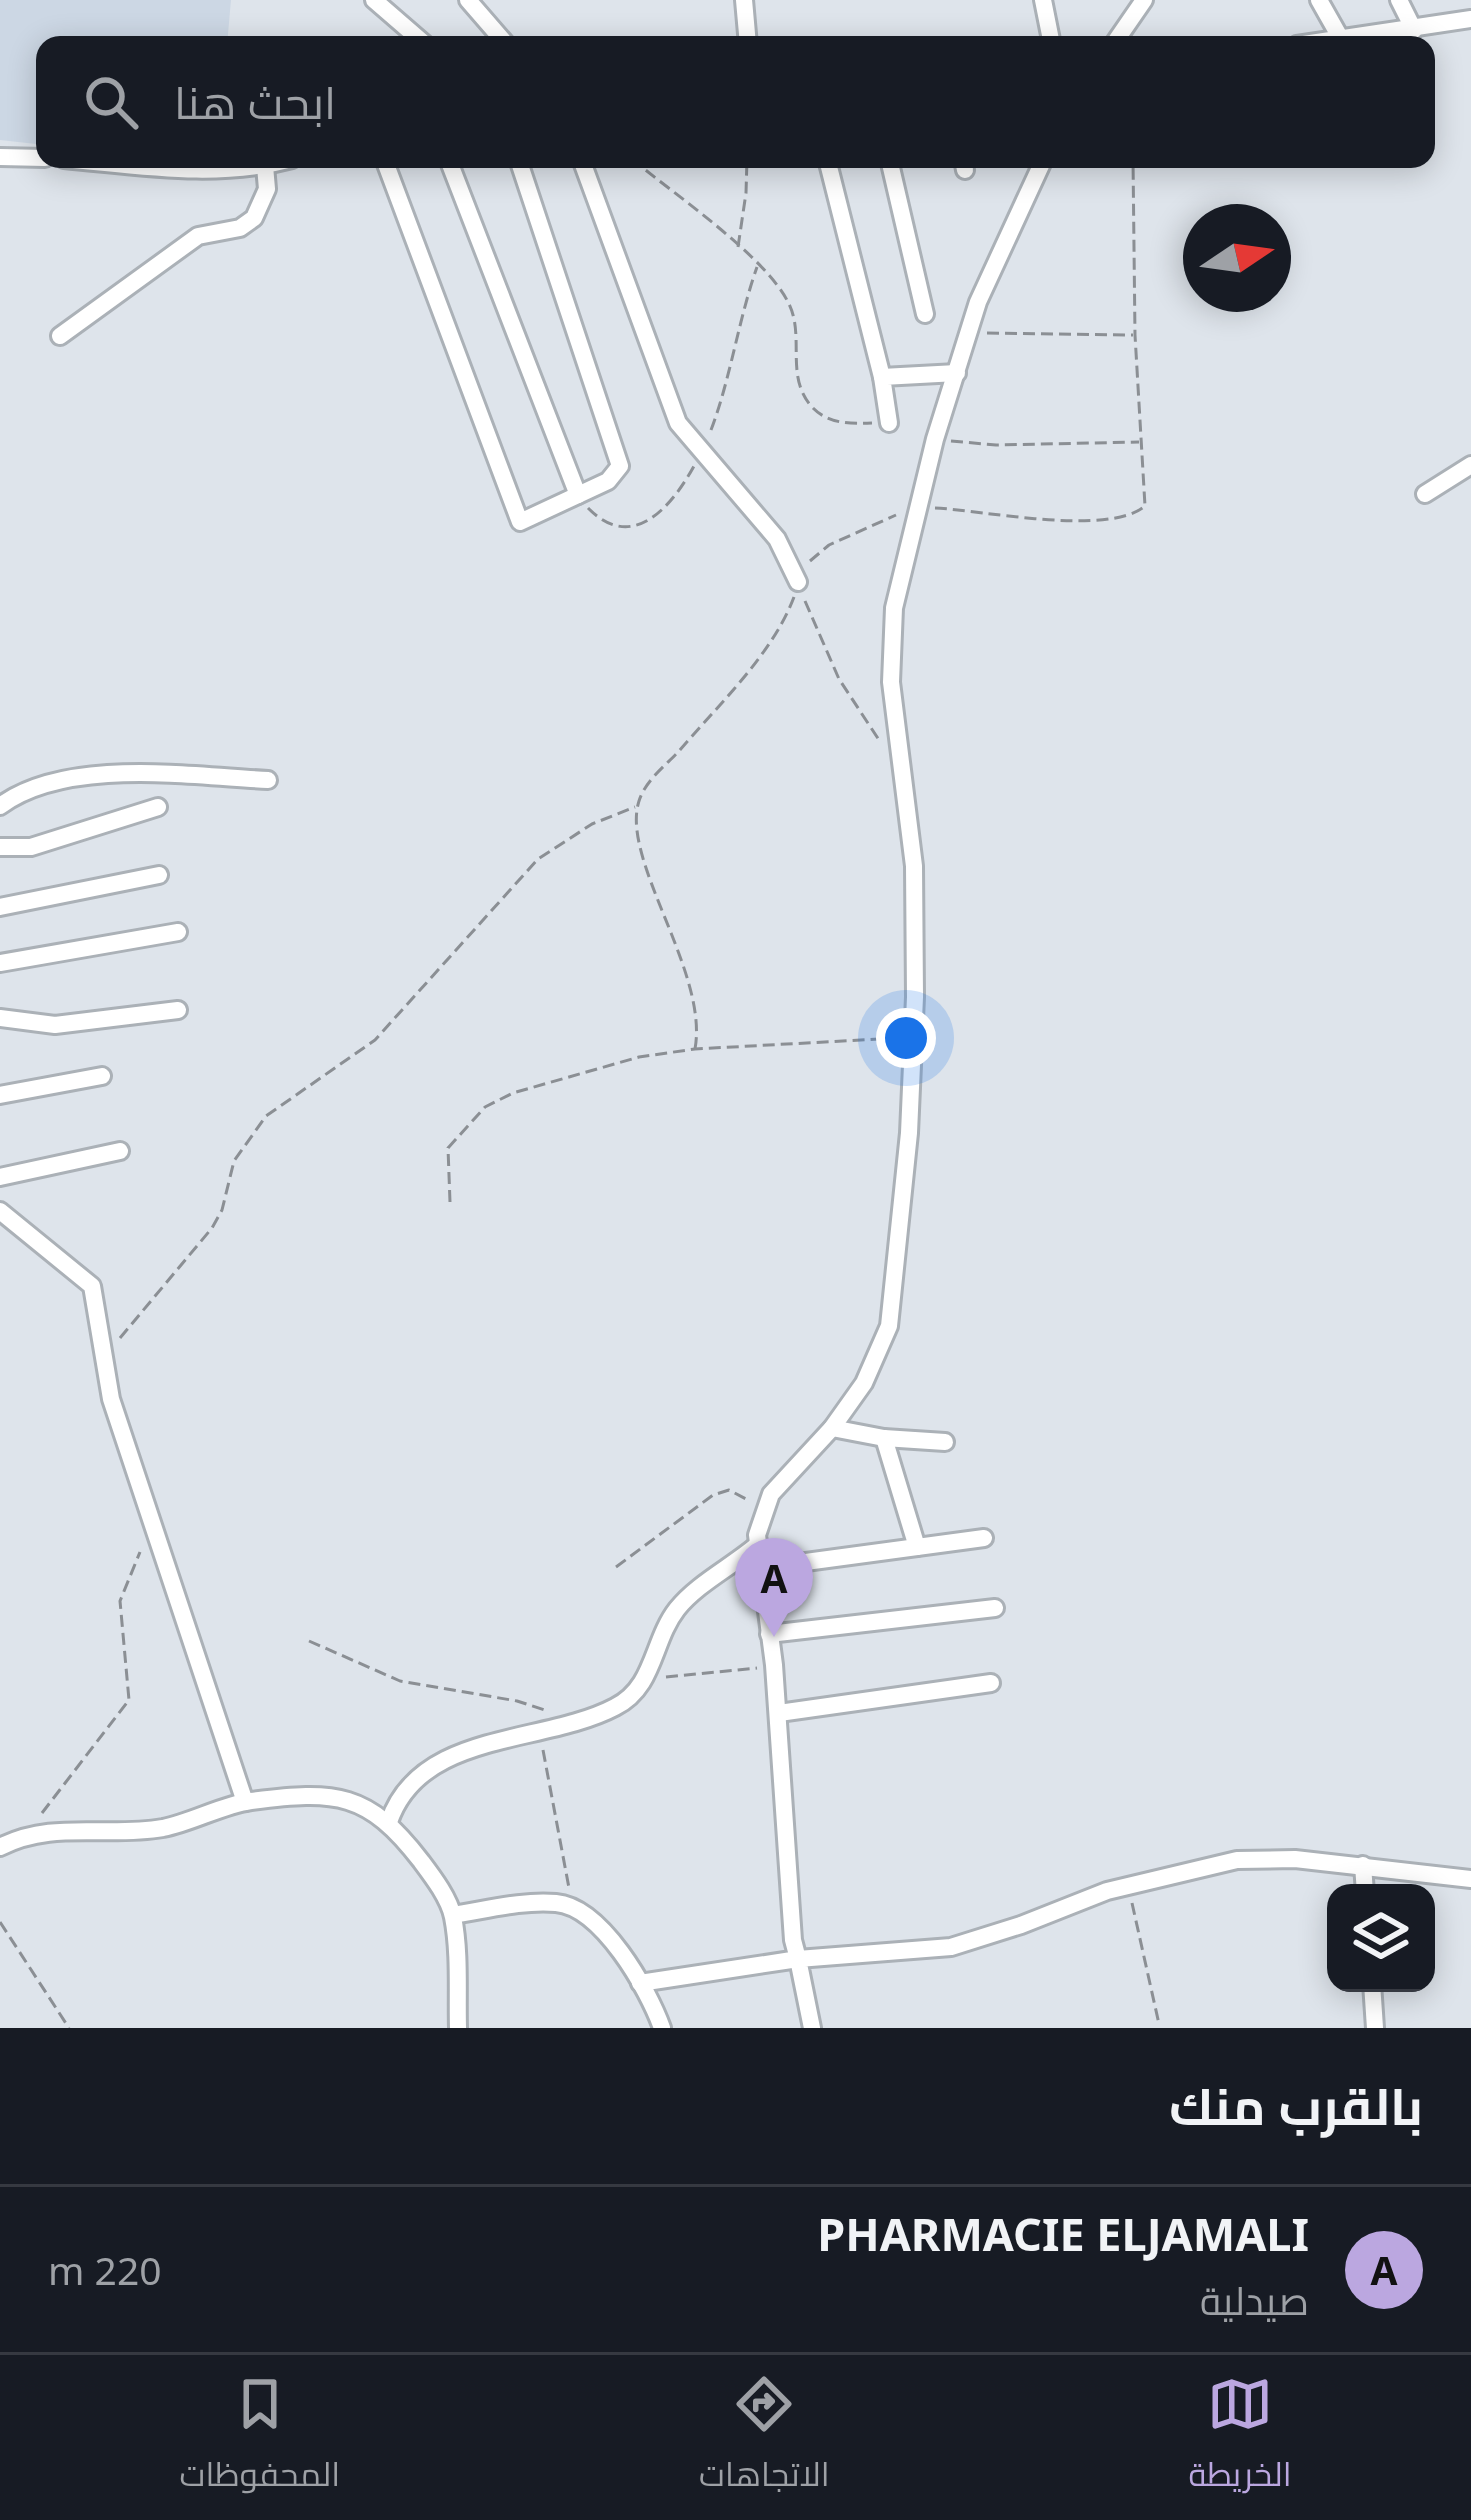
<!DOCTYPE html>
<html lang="ar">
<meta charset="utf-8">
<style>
:root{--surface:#171b24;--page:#20242c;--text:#f1f3f6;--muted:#9ea1a6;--line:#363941;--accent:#bba7e0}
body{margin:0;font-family:"Noto Sans",Cairo,sans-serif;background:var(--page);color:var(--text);direction:rtl}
.controls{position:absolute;right:36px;bottom:36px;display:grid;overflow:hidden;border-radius:24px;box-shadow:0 6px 30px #0003}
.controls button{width:108px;height:108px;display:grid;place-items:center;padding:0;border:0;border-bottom:3px solid var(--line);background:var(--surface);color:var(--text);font:60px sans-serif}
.compass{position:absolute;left:1183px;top:204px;width:108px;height:108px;border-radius:50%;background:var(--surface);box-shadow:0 6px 30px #0003;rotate:77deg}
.you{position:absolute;left:906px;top:1038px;width:42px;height:42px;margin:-30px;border:9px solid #fff;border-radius:50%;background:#1a73e8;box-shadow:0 0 0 18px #1a73e833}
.badge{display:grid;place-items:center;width:78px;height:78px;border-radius:50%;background:var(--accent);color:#111;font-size:39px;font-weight:700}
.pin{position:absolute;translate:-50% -99px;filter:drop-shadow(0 3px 6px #0008)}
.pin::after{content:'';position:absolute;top:63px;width:42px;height:36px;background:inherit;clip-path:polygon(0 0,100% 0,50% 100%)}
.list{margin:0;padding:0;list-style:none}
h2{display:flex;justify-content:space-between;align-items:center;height:156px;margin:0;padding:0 48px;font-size:51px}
h2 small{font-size:39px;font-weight:400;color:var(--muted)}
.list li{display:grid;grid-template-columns:78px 1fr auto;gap:36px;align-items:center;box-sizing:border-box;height:168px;padding:0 48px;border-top:3px solid var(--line)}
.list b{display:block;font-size:45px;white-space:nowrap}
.list p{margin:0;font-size:39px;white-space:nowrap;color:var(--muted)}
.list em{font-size:39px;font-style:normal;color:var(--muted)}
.icon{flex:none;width:66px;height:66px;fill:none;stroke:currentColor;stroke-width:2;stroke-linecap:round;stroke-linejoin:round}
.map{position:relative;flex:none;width:1471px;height:2028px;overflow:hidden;direction:ltr}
.search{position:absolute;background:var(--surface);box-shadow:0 6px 30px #0003;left:36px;right:36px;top:36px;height:132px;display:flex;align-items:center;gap:30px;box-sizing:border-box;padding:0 42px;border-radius:24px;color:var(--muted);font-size:45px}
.sheet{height:324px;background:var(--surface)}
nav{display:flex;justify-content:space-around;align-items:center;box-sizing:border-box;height:168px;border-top:3px solid var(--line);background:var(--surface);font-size:33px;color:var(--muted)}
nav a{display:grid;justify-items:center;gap:6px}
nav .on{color:var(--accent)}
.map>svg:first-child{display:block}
</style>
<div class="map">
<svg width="1471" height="2028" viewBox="0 0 1471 2028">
<rect width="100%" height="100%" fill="#dee4eb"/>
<!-- built -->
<polygon fill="#ccd7e4" points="0,0 231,0 227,45 45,45 45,145 0,140"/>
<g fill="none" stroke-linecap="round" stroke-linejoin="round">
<!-- minor casing -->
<g stroke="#abb1b7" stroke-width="22">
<g id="minor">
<polyline points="374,0 426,45"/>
<polyline points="468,0 507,45"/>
<polyline points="744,0 748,45"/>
<polyline points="1043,0 1052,45"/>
<polyline points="1319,0 1341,39"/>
<polyline points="1399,0 1414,30"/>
<polyline points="1113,45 1144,0"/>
<polyline points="1297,45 1471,19"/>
<polyline points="0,157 45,158"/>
<path d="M 64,159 C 141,166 217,179 292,159"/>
<polyline points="384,159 520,522 608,481 620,466 518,159"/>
<polyline points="448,159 578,495"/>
<polyline points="581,159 678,423 777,539 798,582"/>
<polyline points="827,159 882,377"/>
<polyline points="889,159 925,314"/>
<polyline points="963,159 965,170"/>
<polyline points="60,336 198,236 240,228 254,218 267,189 265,166"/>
<polyline points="889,423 882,377 957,373"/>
<polyline points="1425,494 1471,465"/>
<path d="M 0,806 C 66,757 191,776 268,780"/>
<polyline points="0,847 31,847 158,807"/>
<polyline points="0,907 159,875"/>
<polyline points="0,963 178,932"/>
<polyline points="0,1018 55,1025 178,1010"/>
<polyline points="0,1095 102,1076"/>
<polyline points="0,1177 120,1151"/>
<polyline points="0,1211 92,1286 111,1399 245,1802"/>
<polyline points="832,1428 884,1438 945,1442"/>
<polyline points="884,1438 917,1547"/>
<polyline points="761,1568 984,1538"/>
<polyline points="769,1634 995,1608"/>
<polyline points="779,1713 991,1683"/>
<path d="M 389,1822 C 420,1730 543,1745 615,1707 C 655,1687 652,1641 677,1609 C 697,1584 731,1567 756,1546"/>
<path d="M 0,1847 C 53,1820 105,1838 163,1828 C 193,1822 222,1805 251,1801 C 336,1790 368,1792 421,1861 C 433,1877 449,1898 453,1917 C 460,1953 457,1992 458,2028"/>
<polyline points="1363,1865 1365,1893"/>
<path d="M 453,1915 C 486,1910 522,1900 556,1903 C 602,1907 648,1989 662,2028"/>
<polyline points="640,1983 798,1959 793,1940 774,1665 757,1535 771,1494 832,1428 864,1383 889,1326 909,1133 915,997 914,866 891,682 894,608 935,439 978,302 1044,159"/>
<polyline points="1372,1983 1375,2028"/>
<polyline points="812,2028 798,1959 951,1947 1021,1925 1107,1891 1237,1860 1295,1859 1471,1879"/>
</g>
</g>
<!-- path -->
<g stroke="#8b8f94" stroke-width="3" stroke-dasharray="12 6" stroke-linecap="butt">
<path d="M 632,159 C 675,195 764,255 788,302 C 806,336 784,376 812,407 C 828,424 850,424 872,423"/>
<polyline points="738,247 746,193 747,159"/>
<polyline points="987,333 1133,335"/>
<path d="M 711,430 C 731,377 738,321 757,267"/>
<polyline points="951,441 996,445 1139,442"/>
<path d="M 588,508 C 632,553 671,508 694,466"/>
<path d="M 935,508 C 981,510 1109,537 1145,506 L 1135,335 L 1133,159"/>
<polyline points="810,561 829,545 896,515"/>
<polyline points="805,601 839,679 879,740"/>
<path d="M 695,1049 C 709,972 620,860 639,801 C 645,781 665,766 679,751 C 719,704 772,655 794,597"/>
<polyline points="450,1202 448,1148 485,1107 513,1093 639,1057 695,1049 898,1038"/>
<polyline points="120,1338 212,1228 222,1210 234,1161 266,1116 375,1040 538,859 592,824 635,807"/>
<polyline points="616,1567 713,1495 729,1490 748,1500"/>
<polyline points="309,1641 400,1681 517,1701 548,1711"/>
<polyline points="666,1677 757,1668"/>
<polyline points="543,1750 569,1888"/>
<polyline points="42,1813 129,1700 120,1601 140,1552"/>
<polyline points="1132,1903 1159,2024"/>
<polyline points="0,1922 69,2028"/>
</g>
<!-- minor -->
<use href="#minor" stroke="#fff" stroke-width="16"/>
</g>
</svg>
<div class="controls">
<button><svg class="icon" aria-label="layers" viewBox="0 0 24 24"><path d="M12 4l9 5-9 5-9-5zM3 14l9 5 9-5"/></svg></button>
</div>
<svg class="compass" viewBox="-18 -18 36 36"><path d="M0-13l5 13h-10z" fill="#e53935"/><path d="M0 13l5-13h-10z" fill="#9ea1a6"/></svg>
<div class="you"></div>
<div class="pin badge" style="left:774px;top:1637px">A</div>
<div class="search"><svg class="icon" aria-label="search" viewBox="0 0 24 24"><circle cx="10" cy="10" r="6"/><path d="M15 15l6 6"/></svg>ابحث هنا</div>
</div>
<section class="sheet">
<h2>بالقرب منك<small></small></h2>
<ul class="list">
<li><span class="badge">A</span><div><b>PHARMACIE ELJAMALI</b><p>صيدلية</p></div><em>220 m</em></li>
</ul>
</section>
<nav>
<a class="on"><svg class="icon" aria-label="map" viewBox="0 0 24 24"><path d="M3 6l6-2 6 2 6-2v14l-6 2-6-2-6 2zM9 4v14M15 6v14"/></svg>الخريطة</a>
<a><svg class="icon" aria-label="directions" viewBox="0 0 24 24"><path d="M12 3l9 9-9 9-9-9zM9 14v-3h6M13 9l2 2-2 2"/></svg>الاتجاهات</a>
<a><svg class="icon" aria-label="saved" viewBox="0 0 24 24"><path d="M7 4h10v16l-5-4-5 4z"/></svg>المحفوظات</a>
</nav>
